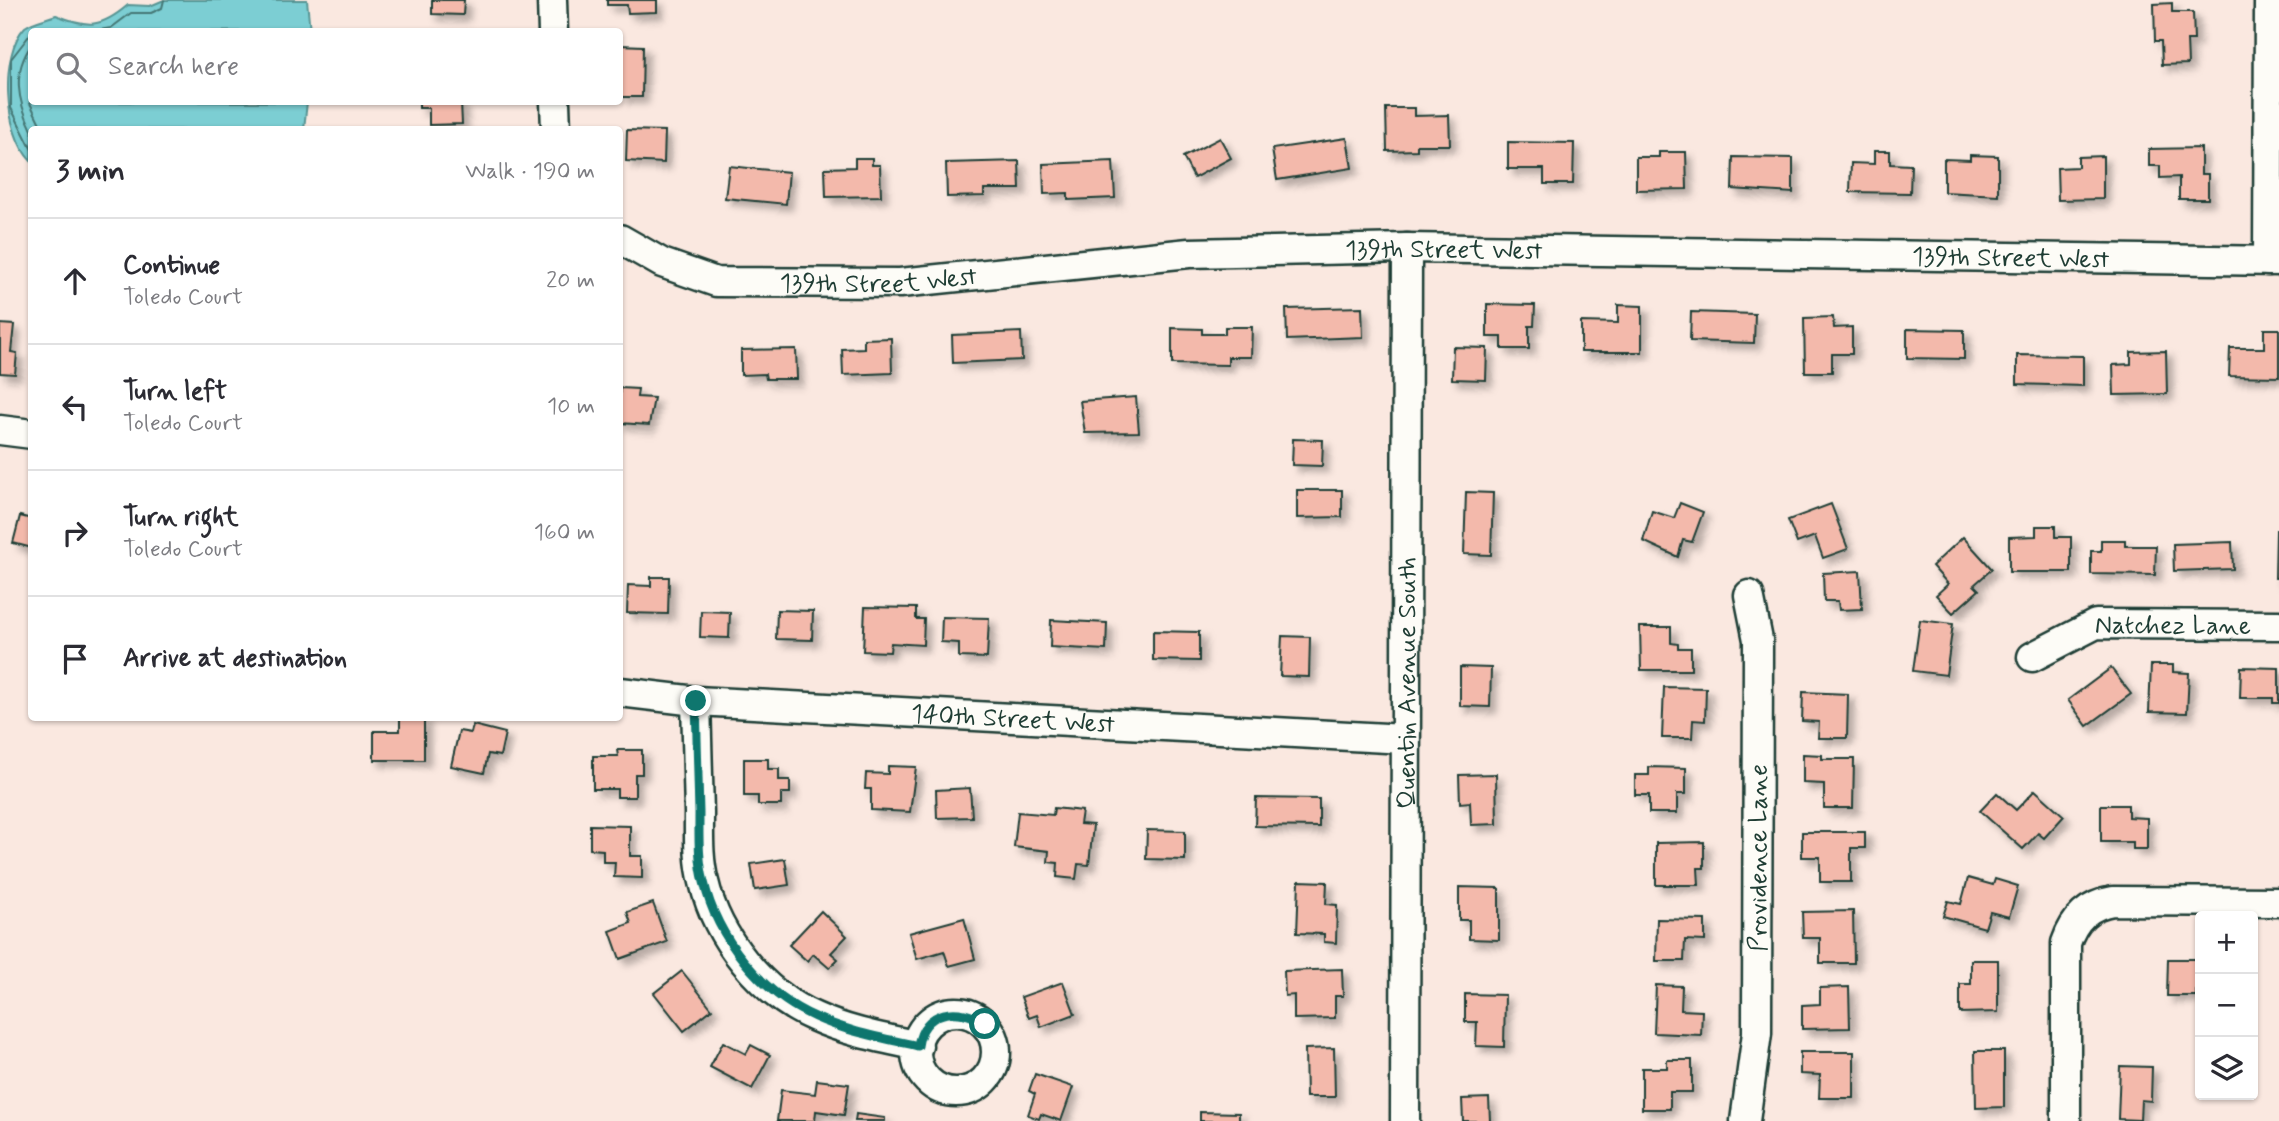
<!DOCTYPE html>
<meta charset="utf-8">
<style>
:root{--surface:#fff;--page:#f7f7f7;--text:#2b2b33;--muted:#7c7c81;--line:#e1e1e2}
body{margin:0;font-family:Mynerve,sans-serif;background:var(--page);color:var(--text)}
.controls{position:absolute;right:21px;bottom:21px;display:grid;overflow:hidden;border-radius:7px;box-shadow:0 2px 5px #0004}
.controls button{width:63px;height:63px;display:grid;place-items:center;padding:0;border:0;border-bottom:2px solid var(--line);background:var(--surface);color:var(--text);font:35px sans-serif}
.stop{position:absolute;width:21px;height:21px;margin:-16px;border:5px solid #0f766e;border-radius:50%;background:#fff}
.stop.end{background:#0f766e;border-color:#fff;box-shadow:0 2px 7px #0008}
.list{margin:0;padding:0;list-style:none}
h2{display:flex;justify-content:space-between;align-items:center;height:91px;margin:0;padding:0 28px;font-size:30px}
h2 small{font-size:23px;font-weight:400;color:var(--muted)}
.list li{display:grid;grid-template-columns:46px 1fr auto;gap:21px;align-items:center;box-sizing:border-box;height:126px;padding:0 28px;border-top:2px solid var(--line)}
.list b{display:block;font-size:26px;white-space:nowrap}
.list p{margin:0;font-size:23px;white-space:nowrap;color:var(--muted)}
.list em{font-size:23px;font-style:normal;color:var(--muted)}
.icon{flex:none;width:38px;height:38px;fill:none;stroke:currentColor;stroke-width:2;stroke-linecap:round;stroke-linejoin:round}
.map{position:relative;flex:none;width:2279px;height:1121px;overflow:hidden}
.search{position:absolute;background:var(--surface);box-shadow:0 2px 5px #0004;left:28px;top:28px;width:595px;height:77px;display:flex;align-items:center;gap:18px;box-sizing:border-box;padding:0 24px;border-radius:7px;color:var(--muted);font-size:26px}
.panel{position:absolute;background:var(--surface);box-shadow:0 2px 5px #0004;left:28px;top:126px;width:595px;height:595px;border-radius:7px}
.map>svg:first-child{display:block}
</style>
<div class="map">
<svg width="2279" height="1121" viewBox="0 0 2279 1121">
<defs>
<filter id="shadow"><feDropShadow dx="6" dy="6" stdDeviation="3.5" flood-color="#0004"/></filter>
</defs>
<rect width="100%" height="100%" fill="#fae8e0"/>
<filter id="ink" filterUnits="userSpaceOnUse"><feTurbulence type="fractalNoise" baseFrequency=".0143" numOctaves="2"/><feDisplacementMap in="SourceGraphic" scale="14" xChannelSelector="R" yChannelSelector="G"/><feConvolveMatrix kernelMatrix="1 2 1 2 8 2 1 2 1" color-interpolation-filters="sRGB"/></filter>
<g filter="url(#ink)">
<!-- water -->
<path fill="#7cced3" stroke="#579493" stroke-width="2" d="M 164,0 L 307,0 L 310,31 L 32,32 L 32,102 L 307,102 L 304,129 L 32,130 L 31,161 C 3,133 0,53 25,27 C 33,21 46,19 56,15 C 88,28 101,28 128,5 L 150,6 Z"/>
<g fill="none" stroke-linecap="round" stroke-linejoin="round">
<!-- shore -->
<g stroke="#447774" stroke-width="2">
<polyline points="32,32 11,59 11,108 32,150"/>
<polyline points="88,32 111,28 131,13 151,13 162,8 164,0"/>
<path d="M 32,44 C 12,72 17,100 32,130"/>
<polyline points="32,62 30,103 43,130"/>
</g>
</g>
<!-- building -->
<g fill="#f3b9ab" stroke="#1f3d34" stroke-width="2" filter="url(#shadow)">
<polygon points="432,0 464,0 463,15 432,14"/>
<polygon points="607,0 657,0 657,12 628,13 627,5 607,5"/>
<polygon points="2172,3 2172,12 2193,12 2194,40 2187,40 2188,64 2162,65 2161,41 2155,41 2154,4"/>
<polygon points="620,45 643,46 642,97 620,97"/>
<polygon points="419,102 461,102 462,124 429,125 429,108 419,108"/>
<polygon points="1386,108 1414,108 1414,116 1449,115 1450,145 1417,145 1417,150 1387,151"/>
<polygon points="627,130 665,131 664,163 626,161"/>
<polygon points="1220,138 1231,158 1194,178 1183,157"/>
<polygon points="1347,138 1352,168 1277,180 1272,149"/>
<polygon points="1508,142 1574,143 1573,184 1544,184 1544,169 1508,169"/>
<polygon points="2201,148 2201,174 2208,174 2208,199 2179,199 2179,177 2160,178 2160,166 2149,166 2149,149"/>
<polygon points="1874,151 1890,151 1890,164 1911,165 1910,193 1850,192 1851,163 1874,164"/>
<polygon points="1659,152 1686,152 1687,189 1636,190 1636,157 1659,157"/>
<polygon points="1970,155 1998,156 1998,195 1944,192 1944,159 1970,160"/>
<polygon points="2103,156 2103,199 2058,200 2057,168 2078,167 2078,157"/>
<polygon points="1733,157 1793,158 1793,193 1732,189"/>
<polygon points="855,158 872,158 872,165 880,165 881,196 826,197 825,168 855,167"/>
<polygon points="1019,161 1020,189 984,189 984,196 947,197 946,163"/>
<polygon points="1113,161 1115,198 1068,200 1068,193 1044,194 1043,164"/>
<polygon points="729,166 789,172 786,204 725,198"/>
<polygon points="1487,304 1535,305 1534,326 1529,326 1529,349 1502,349 1502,337 1487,337"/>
<polygon points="1618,305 1642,306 1642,352 1581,352 1581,322 1618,323"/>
<polygon points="1362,307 1363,337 1287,340 1286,309"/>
<polygon points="1691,312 1755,314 1754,343 1690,341"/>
<polygon points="1833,317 1834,328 1852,327 1852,354 1832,354 1832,372 1805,372 1804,318"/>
<polygon points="0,324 14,325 11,352 17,353 15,374 0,373"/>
<polygon points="1225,327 1252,327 1251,357 1228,357 1228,365 1172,364 1172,328 1202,329 1202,334 1225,334"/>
<polygon points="1907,329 1964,330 1964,359 1907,358"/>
<polygon points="2264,329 2279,329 2279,377 2229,376 2230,348 2264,348"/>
<polygon points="1021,332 1022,360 953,363 952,335"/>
<polygon points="891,338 892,373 843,375 842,349 864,348 864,339"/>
<polygon points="1453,347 1487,348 1486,380 1452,379"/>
<polygon points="796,349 797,379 766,379 765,374 741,375 741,350"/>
<polygon points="2166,351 2167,394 2114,395 2113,365 2131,364 2131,352"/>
<polygon points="2017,355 2083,356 2083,386 2017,384"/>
<polygon points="620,388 638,389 637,397 654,398 649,425 620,423"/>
<polygon points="1136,397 1139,432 1085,433 1080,401"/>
<polygon points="1293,439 1323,440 1322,466 1292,465"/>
<polygon points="1297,490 1342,490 1342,517 1297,518"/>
<polygon points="1466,492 1493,493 1491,555 1464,554"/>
<polygon points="1680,503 1703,512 1692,542 1683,540 1678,557 1643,541 1652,511 1674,518"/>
<polygon points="1831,504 1848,549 1823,558 1815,536 1797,543 1788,520"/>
<polygon points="20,516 32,519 32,548 13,543"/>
<polygon points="2036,526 2055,526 2055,537 2071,537 2071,572 2009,572 2009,537 2036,536"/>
<polygon points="2276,530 2279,530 2279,578 2275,578"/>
<polygon points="1963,537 1992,569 1974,585 1979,590 1953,613 1936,595 1948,584 1932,566"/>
<polygon points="2101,540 2125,540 2125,546 2156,546 2155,575 2091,574 2091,551 2101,551"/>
<polygon points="2232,542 2233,569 2174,571 2173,544"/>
<polygon points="1860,571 1862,609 1839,610 1838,601 1824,601 1823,573"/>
<polygon points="651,577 669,577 668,614 627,613 628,585 651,586"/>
<polygon points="865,607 916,608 916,619 924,619 923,645 891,643 890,652 863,651"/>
<polygon points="777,610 813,611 812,640 776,639"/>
<polygon points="701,611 730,612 729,638 700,637"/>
<polygon points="942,617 989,618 987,658 959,657 959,643 941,642"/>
<polygon points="1051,620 1107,623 1106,650 1050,647"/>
<polygon points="1920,620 1953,624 1946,675 1913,671"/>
<polygon points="1640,627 1671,627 1671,643 1678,644 1678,648 1691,648 1691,670 1641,670"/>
<polygon points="1153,631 1199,632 1199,661 1153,660"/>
<polygon points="1282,636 1310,637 1309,677 1280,676"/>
<polygon points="2151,665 2173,665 2173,672 2189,673 2187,713 2149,712"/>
<polygon points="1460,667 1491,668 1490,707 1460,706"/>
<polygon points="2241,667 2279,668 2279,703 2273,703 2273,698 2240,698"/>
<polygon points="2111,668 2131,694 2087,726 2068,700"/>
<polygon points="1664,687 1706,688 1705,721 1693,720 1692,738 1662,738"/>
<polygon points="1803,692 1848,694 1847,738 1818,738 1819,722 1802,721"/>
<polygon points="400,718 424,718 424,760 374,760 374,731 400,731"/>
<polygon points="473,725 505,733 500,756 488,754 484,773 451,766 459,731 471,733"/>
<polygon points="617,750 642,750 642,774 635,774 635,797 617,797 617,789 593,789 593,756 618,756"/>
<polygon points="1803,754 1822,755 1822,759 1854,759 1853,808 1824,808 1824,784 1803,783"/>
<polygon points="744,759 768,759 768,769 779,769 779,780 790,780 790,793 781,793 781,805 758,805 758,796 744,796"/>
<polygon points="888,766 916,767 910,812 871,810 871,789 865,789 866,773 888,774"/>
<polygon points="1649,767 1686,768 1686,794 1677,794 1677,813 1649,813 1649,795 1635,795 1635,775 1649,775"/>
<polygon points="1496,774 1497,824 1471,825 1470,802 1460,803 1459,775"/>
<polygon points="970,788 972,817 937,818 936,790"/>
<polygon points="2035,790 2064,816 2044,838 2038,833 2023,849 1980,811 1997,793 2016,810"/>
<polygon points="1256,798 1319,799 1319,827 1255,826"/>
<polygon points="2101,805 2128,805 2128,817 2147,818 2147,849 2133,849 2133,842 2101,842"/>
<polygon points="1054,808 1082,811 1080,824 1093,825 1089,865 1078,864 1076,879 1057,877 1058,863 1048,862 1049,851 1014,847 1018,812 1053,815"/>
<polygon points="590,825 630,826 630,856 642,856 642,878 614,877 615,862 603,862 603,850 590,849"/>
<polygon points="1147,830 1185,831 1185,860 1146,859"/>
<polygon points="1802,832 1865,832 1865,848 1851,848 1851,882 1820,882 1820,857 1802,857"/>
<polygon points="1704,842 1704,868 1698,868 1699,885 1656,885 1656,843"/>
<polygon points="785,859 789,885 755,890 751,864"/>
<polygon points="1968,878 1993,885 1995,879 2018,886 2009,917 1990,912 1985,928 1943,916 1948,901 1961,904"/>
<polygon points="1299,881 1327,882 1326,904 1337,905 1336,943 1324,942 1324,934 1297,933"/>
<polygon points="1459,887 1499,888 1499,940 1469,939 1469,920 1459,920"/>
<polygon points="653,903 667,942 620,959 610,931 631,923 627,912"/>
<polygon points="821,911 847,936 831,953 838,959 829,968 813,954 807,961 789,945"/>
<polygon points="1853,911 1854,963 1820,963 1820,938 1803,938 1802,912"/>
<polygon points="964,918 975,959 949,966 944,951 917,959 909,933"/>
<polygon points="1657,919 1705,920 1705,941 1685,940 1684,961 1656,961"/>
<polygon points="2168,959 2196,959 2196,966 2200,966 2200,990 2196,990 2196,996 2167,996"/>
<polygon points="1971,960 1998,960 1998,1012 1960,1013 1960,984 1971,984"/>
<polygon points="1342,969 1343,996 1335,996 1335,1018 1294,1019 1294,995 1285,996 1284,971"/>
<polygon points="682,971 712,1009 684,1031 654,993"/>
<polygon points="1063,982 1075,1014 1041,1027 1037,1015 1029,1018 1021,997"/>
<polygon points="1656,985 1682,986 1681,1010 1702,1011 1701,1035 1654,1033"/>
<polygon points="1849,987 1850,1028 1802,1029 1802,1005 1820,1004 1820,988"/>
<polygon points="1465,994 1505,995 1504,1047 1476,1046 1477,1022 1465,1022"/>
<polygon points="723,1042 746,1054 751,1045 770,1055 752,1089 710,1067"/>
<polygon points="1334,1048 1335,1097 1306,1097 1305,1049"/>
<polygon points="1975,1051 2004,1051 2004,1107 1976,1108"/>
<polygon points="1800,1052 1854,1052 1854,1098 1819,1098 1820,1075 1800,1074"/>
<polygon points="1667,1060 1692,1060 1692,1092 1670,1092 1670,1109 1642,1109 1642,1068 1667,1068"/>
<polygon points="2120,1066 2152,1067 2151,1101 2141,1100 2140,1120 2118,1119"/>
<polygon points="1035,1074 1073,1087 1061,1121 1041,1114 1039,1119 1028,1115 1035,1094 1029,1091"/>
<polygon points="817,1080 849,1084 844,1115 816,1111 815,1121 777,1121 781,1090 815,1094"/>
<polygon points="1489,1098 1490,1121 1463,1121 1462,1099"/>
<polygon points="1200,1112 1239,1113 1239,1121 1200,1121"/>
<polygon points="856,1114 885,1118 885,1121 855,1121"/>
</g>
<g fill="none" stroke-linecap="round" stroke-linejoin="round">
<!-- minor casing -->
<g stroke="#1f3d34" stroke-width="33">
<g id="minor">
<polyline points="552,0 553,32"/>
<polyline points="555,102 556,130"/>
<path id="s1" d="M 620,239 L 662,263 L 716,282 L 900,283 L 1189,253 L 1407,248 L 2279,261"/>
<polyline points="2268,261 2269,0"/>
<polyline points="0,430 32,434"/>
<path id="s2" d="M 2032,657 L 2096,624 L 2279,625"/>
<path id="s3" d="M 620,692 L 696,701 L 1405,739"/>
<path d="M 696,701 C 697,738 698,775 699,813 C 699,835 698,860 704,882 C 717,938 762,994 815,1017 C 848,1032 883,1038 918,1046"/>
<circle cx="956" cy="1052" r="40"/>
<path id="s4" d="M 1405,1121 L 1407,248"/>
<path id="s5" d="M 1745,1121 L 1757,1033 L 1758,640 L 1749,595"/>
<path d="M 2066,1121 L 2066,943 C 2074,919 2088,905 2113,901 L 2279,902"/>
</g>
</g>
<!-- minor -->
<use href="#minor" stroke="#fdfcf7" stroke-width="28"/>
</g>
</g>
<g fill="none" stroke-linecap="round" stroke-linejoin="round" filter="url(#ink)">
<!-- route -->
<path stroke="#0f766e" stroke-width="9" d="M 696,701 C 697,738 698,775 699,813 C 699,835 698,860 704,882 C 717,938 762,994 815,1017 C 848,1032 883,1038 918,1046 C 923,1010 959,1004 985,1024"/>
</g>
<g text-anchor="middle" stroke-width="5" stroke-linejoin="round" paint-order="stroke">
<!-- street labels -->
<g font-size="26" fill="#1f3d34" stroke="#fdfcf7">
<text dy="9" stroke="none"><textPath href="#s1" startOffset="835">139th Street West</textPath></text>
<text dy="9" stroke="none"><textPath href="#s1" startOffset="1402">139th Street West</textPath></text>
<text dy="9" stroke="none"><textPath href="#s1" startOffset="268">139th Street West</textPath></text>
<text dy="9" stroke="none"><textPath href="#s2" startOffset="149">Natchez Lane</textPath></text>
<text dy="9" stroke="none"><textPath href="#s4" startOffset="438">Quentin Avenue South</textPath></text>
<text dy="9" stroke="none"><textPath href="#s3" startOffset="394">140th Street West</textPath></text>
<text dy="9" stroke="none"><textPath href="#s5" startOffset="264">Providence Lane</textPath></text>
</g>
</g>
</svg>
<div class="controls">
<button>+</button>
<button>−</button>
<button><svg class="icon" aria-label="layers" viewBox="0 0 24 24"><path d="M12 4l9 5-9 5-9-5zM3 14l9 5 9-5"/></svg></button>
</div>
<div class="stop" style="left:985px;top:1024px"></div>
<div class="stop end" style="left:696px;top:701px"></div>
<div class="search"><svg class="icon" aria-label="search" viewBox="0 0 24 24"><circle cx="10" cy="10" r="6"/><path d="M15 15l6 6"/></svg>Search here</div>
<section class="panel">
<h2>3 min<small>Walk · 190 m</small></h2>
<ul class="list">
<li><svg class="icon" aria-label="ahead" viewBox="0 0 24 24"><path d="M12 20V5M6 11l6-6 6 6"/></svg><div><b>Continue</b><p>Toledo Court</p></div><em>20 m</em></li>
<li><svg class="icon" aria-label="left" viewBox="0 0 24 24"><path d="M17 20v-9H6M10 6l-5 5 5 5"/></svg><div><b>Turn left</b><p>Toledo Court</p></div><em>10 m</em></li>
<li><svg class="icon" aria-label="right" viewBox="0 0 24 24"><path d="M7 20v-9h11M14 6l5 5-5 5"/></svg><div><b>Turn right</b><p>Toledo Court</p></div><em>160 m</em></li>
<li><svg class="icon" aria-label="arrive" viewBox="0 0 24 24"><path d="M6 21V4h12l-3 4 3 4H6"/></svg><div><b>Arrive at destination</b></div></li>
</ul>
</section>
</div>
